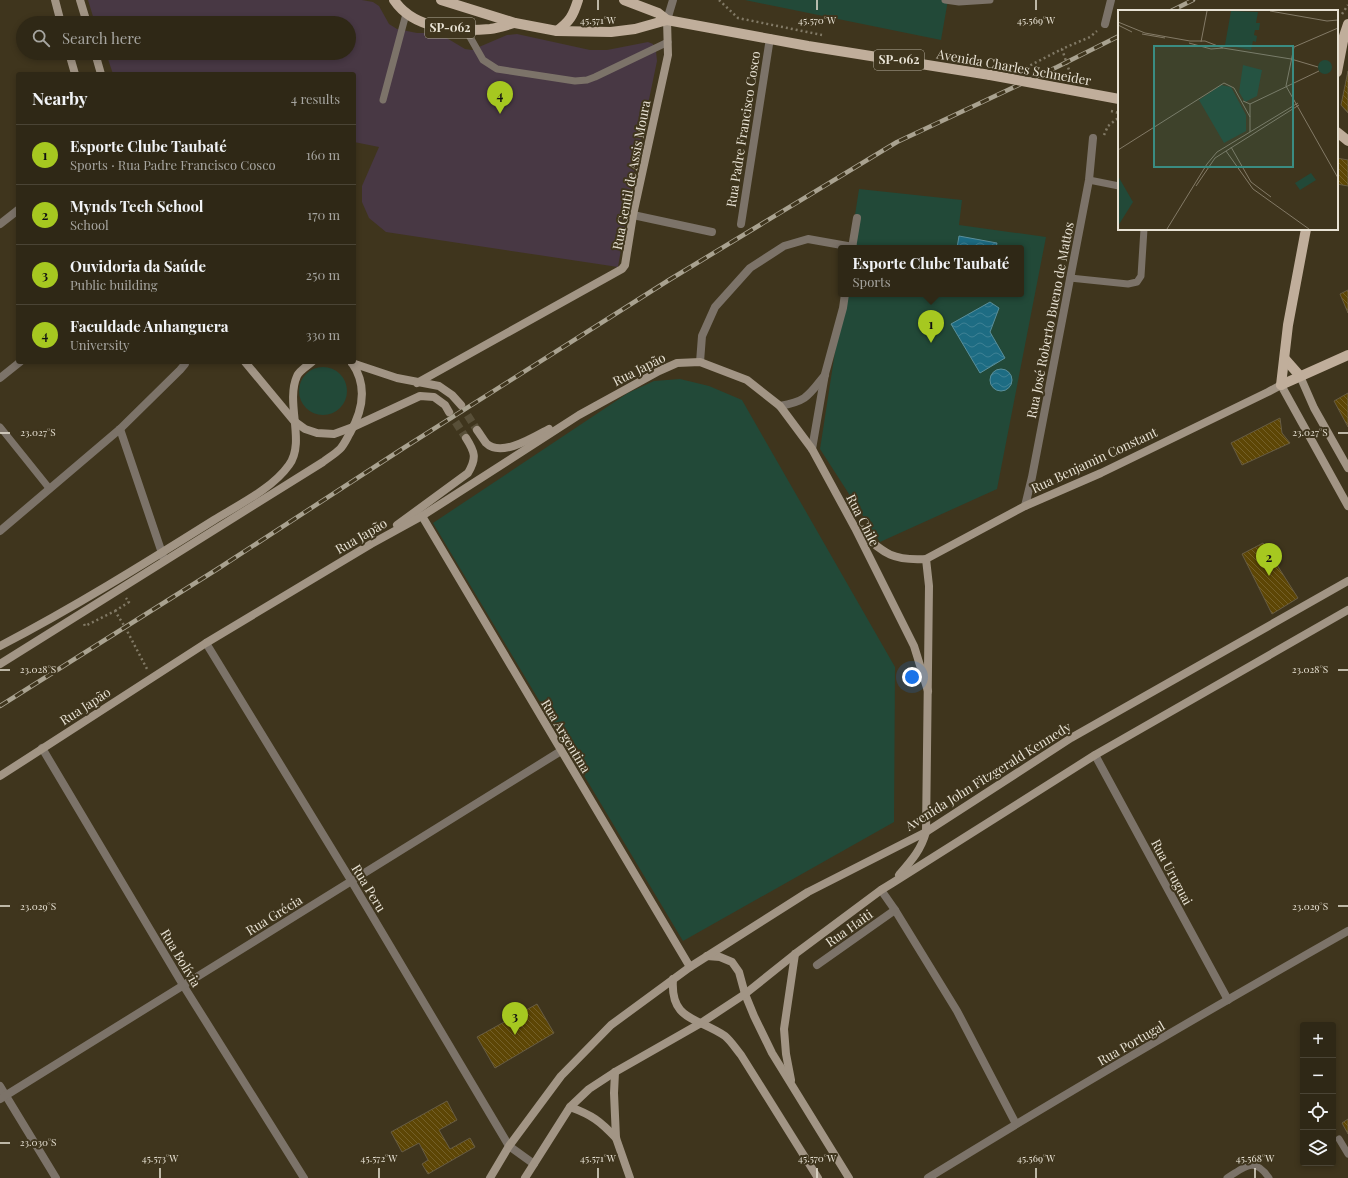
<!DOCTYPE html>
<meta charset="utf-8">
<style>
:root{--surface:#2f2816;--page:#3b3423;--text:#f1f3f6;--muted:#a7a6a1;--line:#4a4435;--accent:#a6c820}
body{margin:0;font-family:"Playfair Display",serif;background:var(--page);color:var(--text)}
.controls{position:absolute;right:12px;bottom:12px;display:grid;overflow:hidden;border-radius:4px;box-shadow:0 2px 6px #0003}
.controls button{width:36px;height:36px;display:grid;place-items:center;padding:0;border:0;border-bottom:1px solid var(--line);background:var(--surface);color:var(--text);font:20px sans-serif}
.you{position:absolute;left:912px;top:677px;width:14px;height:14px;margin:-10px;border:3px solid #fff;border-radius:50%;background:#1a73e8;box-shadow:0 0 0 6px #1a73e833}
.badge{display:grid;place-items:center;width:26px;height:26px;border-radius:50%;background:var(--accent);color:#111;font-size:13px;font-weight:700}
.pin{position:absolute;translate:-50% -33px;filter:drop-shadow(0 1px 2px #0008)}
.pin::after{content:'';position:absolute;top:21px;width:14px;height:12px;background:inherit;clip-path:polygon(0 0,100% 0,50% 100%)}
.popup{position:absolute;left:838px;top:245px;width:186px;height:52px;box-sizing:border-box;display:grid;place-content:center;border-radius:4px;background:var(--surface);filter:drop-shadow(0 1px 3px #0005);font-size:13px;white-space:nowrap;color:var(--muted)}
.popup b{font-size:15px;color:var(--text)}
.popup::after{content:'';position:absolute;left:50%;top:100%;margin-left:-8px;border:8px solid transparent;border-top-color:var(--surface)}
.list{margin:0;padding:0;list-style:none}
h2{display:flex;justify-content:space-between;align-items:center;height:52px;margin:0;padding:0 16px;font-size:17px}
h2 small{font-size:13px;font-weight:400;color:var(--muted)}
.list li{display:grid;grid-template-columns:26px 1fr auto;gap:12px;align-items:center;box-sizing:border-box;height:60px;padding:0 16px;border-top:1px solid var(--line)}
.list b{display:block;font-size:15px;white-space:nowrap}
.list p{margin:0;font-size:13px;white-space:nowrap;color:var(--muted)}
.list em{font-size:13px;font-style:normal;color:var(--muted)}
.icon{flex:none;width:22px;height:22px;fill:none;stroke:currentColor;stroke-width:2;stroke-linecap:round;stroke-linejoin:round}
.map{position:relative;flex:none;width:1348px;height:1178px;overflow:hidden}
.search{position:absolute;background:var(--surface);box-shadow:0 2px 6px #0003;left:16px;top:16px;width:340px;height:44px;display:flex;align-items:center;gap:10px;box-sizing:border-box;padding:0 14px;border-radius:22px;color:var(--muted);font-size:15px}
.panel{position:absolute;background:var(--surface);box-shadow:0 2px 6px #0003;left:16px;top:72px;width:340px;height:292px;border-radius:4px}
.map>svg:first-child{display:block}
</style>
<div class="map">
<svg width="1348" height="1178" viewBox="0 0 1348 1178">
<defs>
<pattern id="water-waves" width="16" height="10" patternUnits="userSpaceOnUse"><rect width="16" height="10" fill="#1d6c83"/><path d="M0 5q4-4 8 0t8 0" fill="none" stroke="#3e8194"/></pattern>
<pattern id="building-back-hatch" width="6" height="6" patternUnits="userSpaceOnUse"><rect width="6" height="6" fill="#5d4605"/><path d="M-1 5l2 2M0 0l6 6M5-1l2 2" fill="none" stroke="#746029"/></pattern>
</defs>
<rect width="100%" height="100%" fill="#3f351d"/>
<!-- education -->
<polygon fill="#483844" points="88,0 362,0 373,2 379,6 389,24 397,29 417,33 433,33 445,37 465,49 472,50 507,35 517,34 590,50 607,50 648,42 653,44 656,51 657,61 636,162 618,267 386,232 369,218 362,202 362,186 379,147 354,142 354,74 113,74 106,53 349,53 349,23 95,23"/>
<!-- green -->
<g fill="#224938">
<polygon points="745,0 948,0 941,40"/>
<polygon points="859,189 962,200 959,225 1046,237 997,489 880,542 820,449 844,294 1021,294 1021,248 850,248"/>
<circle cx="323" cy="391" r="24"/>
<polygon points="680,379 709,386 742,400 895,667 894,822 683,941 433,523 628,393 654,381"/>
</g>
<!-- water -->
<g fill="url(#water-waves)" stroke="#5a8f9b">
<polygon points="959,236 997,243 996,248 957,248"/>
<polygon points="990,302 999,308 990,332 1005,358 980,373 951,324"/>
<circle cx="1001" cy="380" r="11"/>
</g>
<!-- building -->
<g fill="url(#building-back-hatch)" stroke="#675c43">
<polygon points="1348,71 1348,113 1341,105"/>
<polygon points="1337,158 1348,160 1348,186 1337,184"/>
<polygon points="1348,290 1348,313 1340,294"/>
<polygon points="1348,393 1348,427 1334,401"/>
<polygon points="1280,418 1282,433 1290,443 1242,465 1231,443"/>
<polygon points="1263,543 1298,598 1272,614 1242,554"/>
<polygon points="537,1004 554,1033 495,1068 477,1037"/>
<polygon points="447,1101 457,1120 439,1130 450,1149 470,1138 475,1147 428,1174 422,1164 428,1160 419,1143 402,1152 391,1132"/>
<polygon points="1348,1119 1348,1134 1342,1123"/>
</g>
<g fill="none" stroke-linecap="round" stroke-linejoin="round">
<!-- secondary-tunnel -->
<g stroke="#584f38" stroke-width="8" stroke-dasharray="8 4" stroke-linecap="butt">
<polyline points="461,405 477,430"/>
<polyline points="449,412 466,438"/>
</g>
<!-- path -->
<g stroke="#817965" stroke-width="2.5" stroke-dasharray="2 3" stroke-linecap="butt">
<polyline points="719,0 738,18 822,35"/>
<polyline points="1342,14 1348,5"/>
<polyline points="1021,68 1025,68 1062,49"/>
<polyline points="1072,79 1062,49 1090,37 1097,31"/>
<polyline points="1111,111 1119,113"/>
<polyline points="1104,135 1108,126 1117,119 1119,119"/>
<polyline points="115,611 129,602 126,598"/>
<polyline points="84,624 85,626 115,611 125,627 147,669"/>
</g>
<!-- lane -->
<g stroke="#7c7369" stroke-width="7">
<polyline points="945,0 959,2 990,0"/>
<polyline points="466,30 483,60 497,69 575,81 587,80 595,77 668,42"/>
<polyline points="383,100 406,14"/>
<polyline points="1089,180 1119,186"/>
<polyline points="1070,278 1128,284 1137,282 1141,276 1144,229"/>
<polyline points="0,427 49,488"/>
<polyline points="1339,1139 1348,1154"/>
<path d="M 1227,1178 C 1245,1167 1254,1156 1269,1178"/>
</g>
<!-- street -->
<g stroke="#7c7369" stroke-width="8">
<polyline points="667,20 673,0"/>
<polyline points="1105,24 1111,0"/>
<polyline points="633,215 712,232"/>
<polyline points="0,224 18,210"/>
<polyline points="741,224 770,38"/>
<polyline points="852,248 857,218"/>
<polyline points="700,362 702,336 715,307 750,268 784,246 808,239 853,247"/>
<polyline points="0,378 20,362"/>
<path d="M 780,406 C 807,401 808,396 825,375"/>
<polyline points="120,429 164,559"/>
<polyline points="812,449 825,374 843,308 845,294"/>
<polyline points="1025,506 1032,477 1089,180 1093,138"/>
<polyline points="0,531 120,429 180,370 185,364 185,362"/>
<polyline points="206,643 352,882 509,1146 534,1164"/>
<polyline points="42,748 183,985 304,1178"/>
<polyline points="1095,755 1228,1000"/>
<polyline points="881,890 895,910 957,1011 1016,1124"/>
<polyline points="817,965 895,910"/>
<polyline points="0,1086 56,1178"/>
<polyline points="0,1099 561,751"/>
<path d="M 928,1178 C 1066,1093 1207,1011 1348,931"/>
</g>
<!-- secondary -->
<g stroke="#a29585" stroke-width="8">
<polyline points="55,0 61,23"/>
<polyline points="80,0 87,23"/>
<polyline points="69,53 75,74"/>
<polyline points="95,53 101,74"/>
<polyline points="245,362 294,421 305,429 317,433 334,434 353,427 420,396 434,397 445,405 449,412"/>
<polyline points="352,363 397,378 439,386 452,395 461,405"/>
<polyline points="1300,376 1314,408 1348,468"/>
<polyline points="417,383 622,269 625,265 633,215 668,55 667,20"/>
<path d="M 477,430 C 480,434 483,439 486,443 C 501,458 534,437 549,429"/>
<polyline points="422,516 690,967"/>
<path d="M 397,525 L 468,473 C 477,458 475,452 466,438"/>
<path d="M 859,531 C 884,553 891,561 926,559 L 1025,506 L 1101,473 L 1268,392 L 1281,385 L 1348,506"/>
<path d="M 0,646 C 73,608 144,564 214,520 C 238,505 272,489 289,465 C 306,442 285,403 297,376 C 299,371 307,366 312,362"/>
<path d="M 0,664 L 323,462 C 328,458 335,454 340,449 C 344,445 347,438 350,433 C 363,410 368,386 352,363"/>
<polyline points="0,776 206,643 371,544 422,516 579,415 659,371 677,363 700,362 747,380 780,406 812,449 855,528 914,646 928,691"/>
<path d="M 899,875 C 912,860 921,850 926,832 L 929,586 L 926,559"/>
<polyline points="707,956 720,957 732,962 739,972 745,994 754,1016 772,1053 849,1178"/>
<path d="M 673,979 C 670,1021 697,1017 725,1036 C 731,1041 736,1049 741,1055 L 818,1178"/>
<polyline points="615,1072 614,1093 616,1138 630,1178"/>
<polyline points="791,1080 786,1054 784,1029 795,954"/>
<path d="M 570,1107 C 592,1115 600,1121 616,1138"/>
<polyline points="490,1178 509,1146 561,1076 611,1025 690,967 808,892 926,832 1071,738 1348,581"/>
<polyline points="525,1178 570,1107 589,1089 615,1072 701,1023 745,994 795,954 881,890 894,882 1095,755 1348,610"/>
</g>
<!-- primary -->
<g stroke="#c0ae9b" stroke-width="10">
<path d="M 394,0 C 414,30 458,32 490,29 C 498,28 507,25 514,23"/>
<polyline points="441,0 515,23 557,31 611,32 635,29 667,20"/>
<polyline points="624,0 658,13 667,20 808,46 990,75"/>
<path d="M 557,31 C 570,21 573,16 578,0"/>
<polyline points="1337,72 1344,36 1348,24"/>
<polyline points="1337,132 1348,141"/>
<polyline points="1285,359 1300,376"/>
<polyline points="1281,385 1288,325 1306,229"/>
<polyline points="1281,385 1348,355"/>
</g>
<!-- rail casing -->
<g stroke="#a9a290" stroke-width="4.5">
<g id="rail">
<polyline points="1171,11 1193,0"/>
<polyline points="0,706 219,568 402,449 669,280 897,142 1057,67 1119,36"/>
</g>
</g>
<!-- rail -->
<use href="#rail" stroke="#3f351d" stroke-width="3" stroke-dasharray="9" stroke-linecap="butt"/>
<!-- primary-bridge -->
<polyline stroke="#c0ae9b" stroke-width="10" points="990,75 1119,99"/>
</g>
<!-- ticks -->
<path fill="none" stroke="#e8e2d4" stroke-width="1.5" d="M 598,0 L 598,10M 817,0 L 817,10M 1036,0 L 1036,10M 0,433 L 10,433M 1338,433 L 1348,433M 0,670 L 10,670M 1338,670 L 1348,670M 0,906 L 10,906M 1338,906 L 1348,906M 0,1143 L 10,1143M 160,1168 L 160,1178M 379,1168 L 379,1178M 598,1168 L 598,1178M 817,1168 L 817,1178M 1036,1168 L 1036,1178M 1255,1168 L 1255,1178"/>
<g text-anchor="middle" stroke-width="4" stroke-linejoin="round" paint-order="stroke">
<!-- shield labels -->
<g fill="#3f351d" stroke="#b5ae9d" stroke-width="1">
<rect x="425" y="18" width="50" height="20" rx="3"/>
<rect x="874" y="50" width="50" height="20" rx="3"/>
</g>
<g font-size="12" font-weight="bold" fill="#e8e2d4">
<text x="450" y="32">SP-062</text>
<text x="899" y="64">SP-062</text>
</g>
<!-- street labels -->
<g font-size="13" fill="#e8e2d4" stroke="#3f351d">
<text transform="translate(1014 67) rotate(10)" y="5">Avenida Charles Schneider</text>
<text transform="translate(743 129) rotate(-81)" y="5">Rua Padre Francisco Cosco</text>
<text transform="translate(631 175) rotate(-79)" y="5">Rua Gentil de Assis Moura</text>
<text transform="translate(1050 320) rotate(-79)" y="5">Rua José Roberto Bueno de Mattos</text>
<text transform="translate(639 369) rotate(-27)" y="5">Rua Japão</text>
<text transform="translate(1094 460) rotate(-25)" y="5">Rua Benjamin Constant</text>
<text transform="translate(863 520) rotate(63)" y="5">Rua Chile</text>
<text transform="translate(361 536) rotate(-30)" y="5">Rua Japão</text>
<text transform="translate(85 706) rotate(-33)" y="5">Rua Japão</text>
<text transform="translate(566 736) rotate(59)" y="5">Rua Argentina</text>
<text transform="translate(988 776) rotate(-32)" y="5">Avenida John Fitzgerald Kennedy</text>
<text transform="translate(1172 872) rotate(62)" y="5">Rua Uruguai</text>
<text transform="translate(369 888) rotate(59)" y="5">Rua Peru</text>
<text transform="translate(274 915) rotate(-32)" y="5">Rua Grécia</text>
<text transform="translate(849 928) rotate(-35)" y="5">Rua Haiti</text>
<text transform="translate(181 958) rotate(59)" y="5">Rua Bolívia</text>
<text transform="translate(1131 1043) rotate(-30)" y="5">Rua Portugal</text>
</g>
</g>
<!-- overview -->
<g transform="translate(1118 10)">
<rect width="220" height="220" fill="#3f351d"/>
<path d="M 113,1 L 140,2 L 138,13 L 142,13 L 141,20 L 137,20 L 136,25 L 139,26 L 138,32 L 135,31 L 133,40 L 107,35 ZM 125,55 L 144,60 L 139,86 L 127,92 L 121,82 ZM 103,75 L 113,77 L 128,105 L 128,121 L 106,133 L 81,90 ZM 193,163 L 198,170 L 182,180 L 177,173 Z" fill="#224938"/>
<path d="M200 57a7 7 0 1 1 14 0a7 7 0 1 1-14 0ZM 0,166 L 15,192 L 0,216 Z" fill="#224938"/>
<path fill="none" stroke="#837a66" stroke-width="1" d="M 152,1 L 209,11 L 220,10M 0,12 L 27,23 L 72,31 L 87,31 L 105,38 L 173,49 L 200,57M 0,15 L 14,22M 24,24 L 47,28M 83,32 L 89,1M 71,33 L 93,39 L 105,38M 168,76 L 220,168M 168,76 L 176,37 L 220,18M 125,91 L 132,94 L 201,61M 132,94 L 132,122M 113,137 L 133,172 L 153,187M 0,140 L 106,73 L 116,78 L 132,107M 108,141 L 135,179 L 191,219M 78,176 L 97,148 L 181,95M 49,219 L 89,154 L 99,142 L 180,93"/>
<path fill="#3a8c82" fill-opacity="0.15" stroke="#3a8c82" stroke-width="2" d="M 36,36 L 175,36 L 175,157 L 36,157 Z"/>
<rect width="220" height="220" fill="none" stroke="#e8e2d4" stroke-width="2"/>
</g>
<g font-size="10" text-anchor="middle" fill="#e8e2d4" stroke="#3f351d" stroke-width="4" stroke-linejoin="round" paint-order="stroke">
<text x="598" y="24">45.571°W</text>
<text x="817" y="24">45.570°W</text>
<text x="1036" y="24">45.569°W</text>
<text x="38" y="436">23.027°S</text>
<text x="1310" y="436">23.027°S</text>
<text x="38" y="673">23.028°S</text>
<text x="1310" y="673">23.028°S</text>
<text x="38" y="910">23.029°S</text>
<text x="1310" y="910">23.029°S</text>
<text x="38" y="1146">23.030°S</text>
<text x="160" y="1162">45.573°W</text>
<text x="379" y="1162">45.572°W</text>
<text x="598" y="1162">45.571°W</text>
<text x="817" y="1162">45.570°W</text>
<text x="1036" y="1162">45.569°W</text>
<text x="1255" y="1162">45.568°W</text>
</g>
</svg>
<div class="controls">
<button>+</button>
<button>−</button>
<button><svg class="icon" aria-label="locate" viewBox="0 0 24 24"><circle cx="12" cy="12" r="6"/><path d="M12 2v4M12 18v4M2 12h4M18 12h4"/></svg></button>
<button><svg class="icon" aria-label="layers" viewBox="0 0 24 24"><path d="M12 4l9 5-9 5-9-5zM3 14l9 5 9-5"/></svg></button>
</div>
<div class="you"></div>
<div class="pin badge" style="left:931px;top:343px">1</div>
<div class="popup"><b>Esporte Clube Taubaté</b>Sports</div>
<div class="pin badge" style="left:1269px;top:576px">2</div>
<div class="pin badge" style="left:515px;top:1035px">3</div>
<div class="pin badge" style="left:500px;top:114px">4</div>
<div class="search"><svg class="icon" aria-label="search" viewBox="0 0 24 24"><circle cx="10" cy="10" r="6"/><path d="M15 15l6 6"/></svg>Search here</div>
<section class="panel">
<h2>Nearby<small>4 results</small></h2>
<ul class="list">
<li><span class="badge">1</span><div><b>Esporte Clube Taubaté</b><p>Sports · Rua Padre Francisco Cosco</p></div><em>160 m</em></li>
<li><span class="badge">2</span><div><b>Mynds Tech School</b><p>School</p></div><em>170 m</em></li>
<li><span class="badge">3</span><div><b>Ouvidoria da Saúde</b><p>Public building</p></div><em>250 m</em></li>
<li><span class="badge">4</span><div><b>Faculdade Anhanguera</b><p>University</p></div><em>330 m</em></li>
</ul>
</section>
</div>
